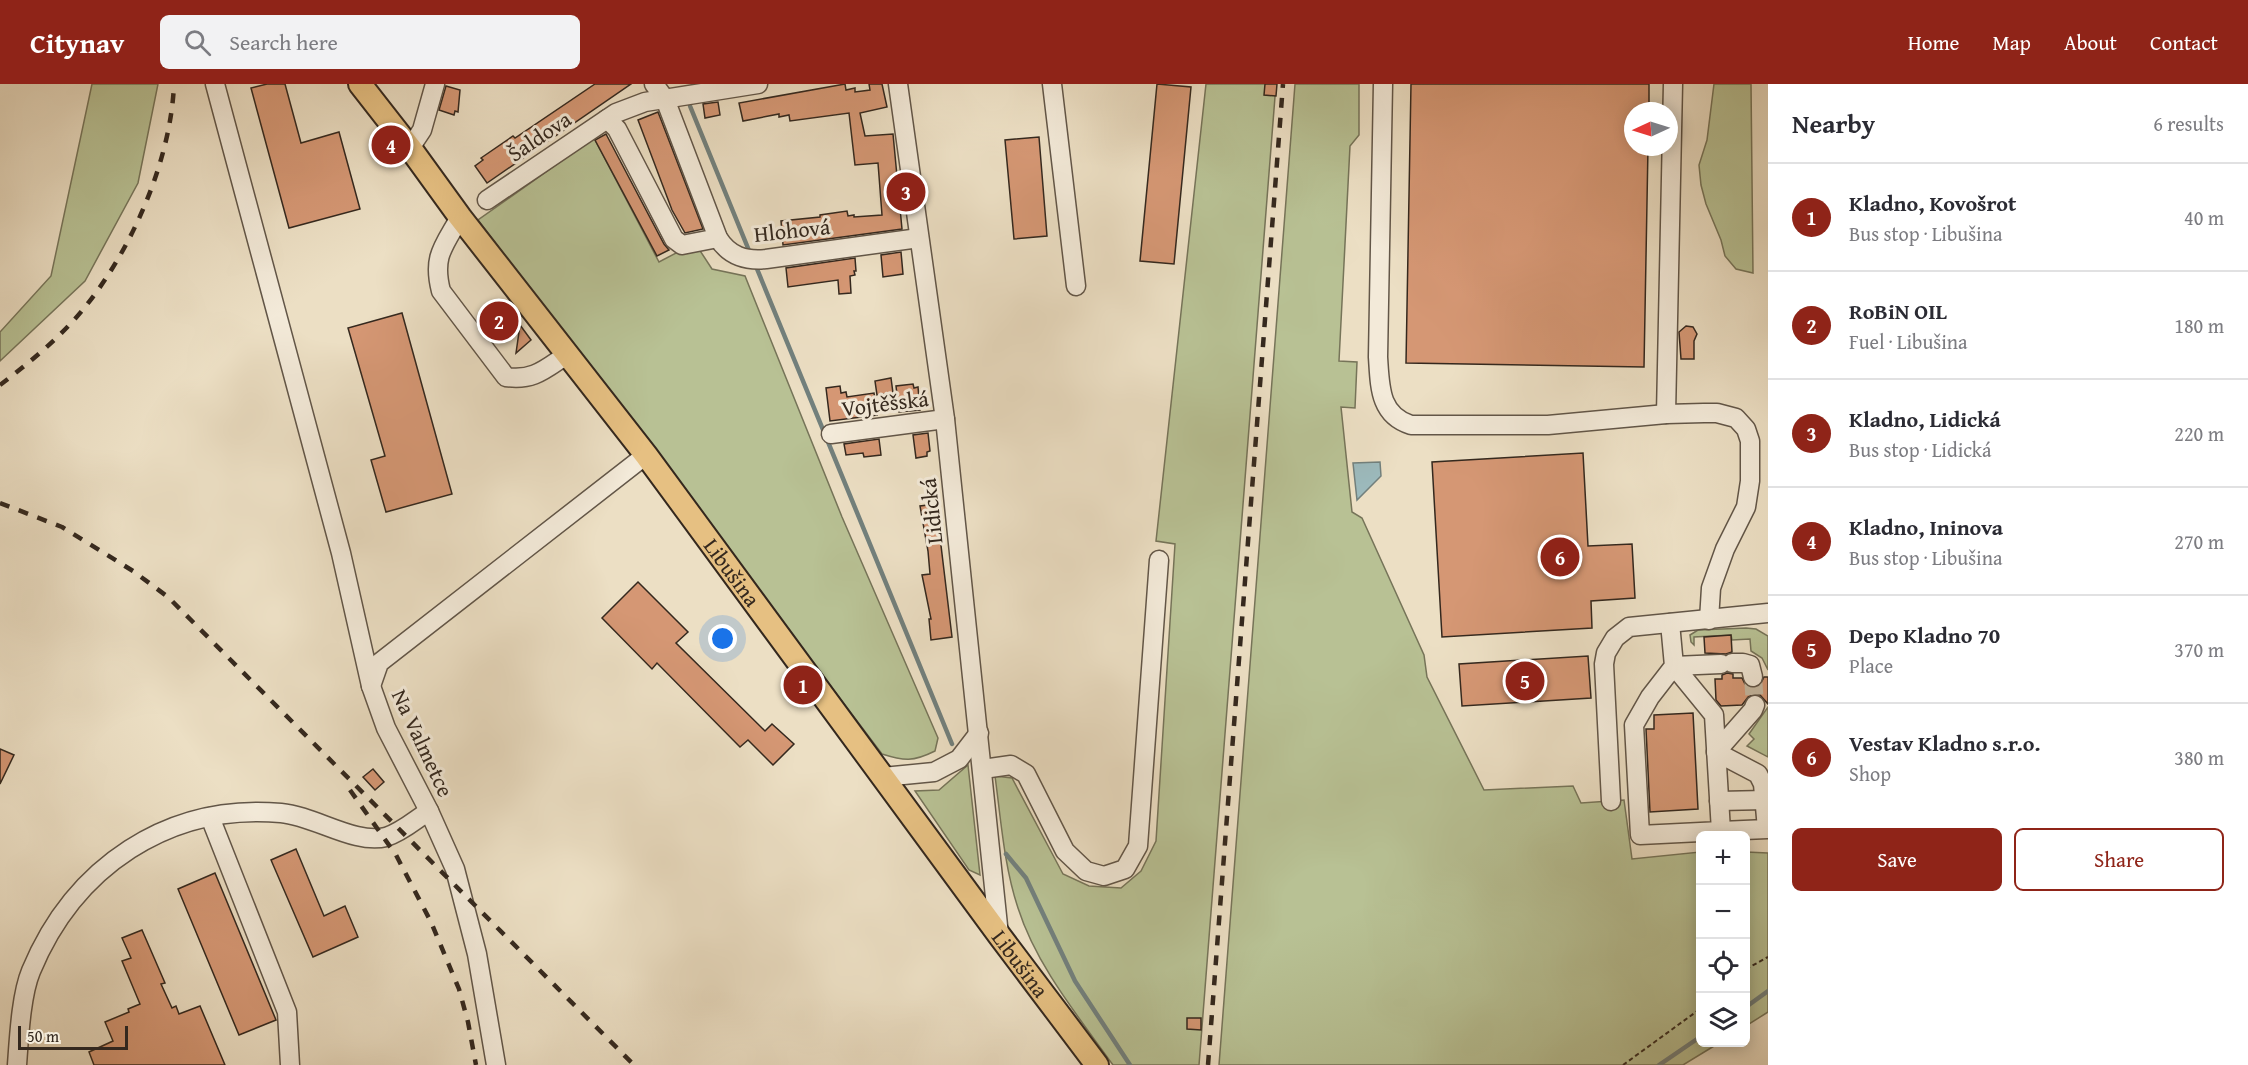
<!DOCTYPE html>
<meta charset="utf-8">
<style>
:root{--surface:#fff;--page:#f2f2f3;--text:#2b2b33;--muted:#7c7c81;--line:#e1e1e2;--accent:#8f2418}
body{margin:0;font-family:"Gentium Book Plus",serif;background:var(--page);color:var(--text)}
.controls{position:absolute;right:18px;bottom:18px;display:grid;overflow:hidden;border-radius:9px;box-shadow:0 3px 15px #0003}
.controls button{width:54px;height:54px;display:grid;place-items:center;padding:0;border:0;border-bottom:2px solid var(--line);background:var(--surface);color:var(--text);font:30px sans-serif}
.compass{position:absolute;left:1624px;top:18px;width:54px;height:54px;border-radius:50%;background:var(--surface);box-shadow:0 3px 15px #0003;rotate:266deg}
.scale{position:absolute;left:18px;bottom:15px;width:110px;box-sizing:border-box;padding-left:6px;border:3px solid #34281e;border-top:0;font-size:16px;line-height:21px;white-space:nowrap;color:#34281e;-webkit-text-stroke:4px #f3ead9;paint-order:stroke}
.you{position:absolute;left:723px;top:555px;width:21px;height:21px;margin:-15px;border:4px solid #fff;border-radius:50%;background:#1a73e8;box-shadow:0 0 0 9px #1a73e833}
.badge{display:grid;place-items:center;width:39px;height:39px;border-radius:50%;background:var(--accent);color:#fff;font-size:20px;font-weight:700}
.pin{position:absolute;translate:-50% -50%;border:3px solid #fff;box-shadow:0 2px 6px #0006}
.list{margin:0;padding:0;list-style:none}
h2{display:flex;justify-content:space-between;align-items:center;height:78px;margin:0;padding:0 24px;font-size:26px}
h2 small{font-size:20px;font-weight:400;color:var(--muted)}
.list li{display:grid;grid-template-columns:39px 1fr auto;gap:18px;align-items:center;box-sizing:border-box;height:108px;padding:0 24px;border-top:2px solid var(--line)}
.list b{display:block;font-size:22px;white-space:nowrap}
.list p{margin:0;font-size:20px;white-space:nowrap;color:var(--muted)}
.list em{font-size:20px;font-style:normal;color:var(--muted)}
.actions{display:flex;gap:12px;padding:18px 24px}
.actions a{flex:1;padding:14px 0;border:2px solid var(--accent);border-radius:9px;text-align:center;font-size:21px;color:var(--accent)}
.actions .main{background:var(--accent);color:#fff}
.icon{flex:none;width:33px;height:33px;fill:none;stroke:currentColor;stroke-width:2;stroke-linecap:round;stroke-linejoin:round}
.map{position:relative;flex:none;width:1768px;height:981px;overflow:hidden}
header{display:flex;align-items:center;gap:36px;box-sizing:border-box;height:84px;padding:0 30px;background:var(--accent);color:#fff}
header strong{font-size:28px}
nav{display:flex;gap:33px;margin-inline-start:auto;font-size:21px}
.search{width:420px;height:54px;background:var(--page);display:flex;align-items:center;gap:15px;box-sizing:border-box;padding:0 21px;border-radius:9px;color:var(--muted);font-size:22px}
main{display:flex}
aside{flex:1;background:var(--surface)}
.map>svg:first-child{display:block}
</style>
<header>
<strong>Citynav</strong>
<div class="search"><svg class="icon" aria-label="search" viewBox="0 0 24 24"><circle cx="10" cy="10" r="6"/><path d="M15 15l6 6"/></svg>Search here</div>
<nav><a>Home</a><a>Map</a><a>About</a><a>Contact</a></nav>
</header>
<main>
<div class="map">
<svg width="1768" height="981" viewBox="0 0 1768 981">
<rect width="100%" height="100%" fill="#ecdfc4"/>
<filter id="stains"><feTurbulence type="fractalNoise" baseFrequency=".00333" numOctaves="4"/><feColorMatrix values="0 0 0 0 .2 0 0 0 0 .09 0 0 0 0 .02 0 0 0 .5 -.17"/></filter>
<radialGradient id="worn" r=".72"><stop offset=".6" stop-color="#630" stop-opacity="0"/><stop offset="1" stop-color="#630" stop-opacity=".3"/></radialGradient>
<!-- green -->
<g fill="#b8c194" stroke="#767459" stroke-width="1.5">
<polygon points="92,0 158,0 138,99 85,197 0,277 0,248 51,192"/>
<path d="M 1206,0 L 1276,0 L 1199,981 L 1113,981 C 1078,932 1036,881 1018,824 C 1004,782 1001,736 995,692 L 1012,694 L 1063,790 L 1089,802 L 1121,804 L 1141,787 L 1156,757 L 1175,460 L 1156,457 Z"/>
<polygon points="1295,0 1359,0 1359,51 1350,62 1339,277 1357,278 1355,324 1341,323 1352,428 1362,434 1424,571 1427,593 1484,706 1573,702 1581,719 1624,716 1632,775 1700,768 1700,958 1719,959 1683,981 1219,981"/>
<polygon points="1714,0 1751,0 1753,189 1736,185 1725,172 1721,156 1706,120 1701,101 1699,81 1707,56"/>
<path d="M 594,54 L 659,178 L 695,159 L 712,185 L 745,192 L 842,433 L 938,654 L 935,667 C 913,678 904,677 882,670 L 478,136 Z"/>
<polygon points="1746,544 1756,545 1768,552 1768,586 1762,574 1751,567 1750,555 1732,556 1731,551 1694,553 1694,561 1691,558 1690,551 1698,546"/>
<polygon points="1768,623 1768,673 1747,662 1754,655 1749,650"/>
<polygon points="968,681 980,791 969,786 915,707 939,706"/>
<polygon points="1746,768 1768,769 1768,928 1746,942"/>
</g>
<!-- water -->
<polygon fill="#9cbabd" stroke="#72807d" stroke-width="1.5" points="1380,378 1381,392 1357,416 1353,379"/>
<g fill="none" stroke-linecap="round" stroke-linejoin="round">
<!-- stream -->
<g stroke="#72807d" stroke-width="4.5">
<polyline points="690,22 750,169"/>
<polyline points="755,180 952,660"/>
<polyline points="1006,770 1026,794 1075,897 1130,981"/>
<polyline points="1746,923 1768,907"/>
<polyline points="1659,981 1700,953"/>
</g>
</g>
<!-- building -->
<g fill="#d59774" stroke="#34281e" stroke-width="1.5">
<polygon points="267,0 285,0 301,59 339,48 360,125 289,144 251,4"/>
<polygon points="595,0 631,0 487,99 475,82 483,76 481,74 513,52 515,54"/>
<polygon points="845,0 846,6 855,4 855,8 870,6 869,0 882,0 887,23 860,29 865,52 893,50 902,145 783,161 781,137 820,133 820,131 847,127 848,132 854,131 854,133 882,131 878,79 855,81 849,29 790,37 789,31 779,33 779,30 743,37 739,19"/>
<polygon points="1157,0 1191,3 1174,180 1140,177"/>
<polygon points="1265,0 1277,0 1276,12 1264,11"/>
<polygon points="1411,0 1649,0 1649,27 1633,27 1633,63 1648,63 1644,283 1406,279"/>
<polygon points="446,2 460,6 458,28 455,27 454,31 439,26"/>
<polygon points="718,18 720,31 705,34 703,20"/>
<polygon points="658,28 703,145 685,149 672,126 638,36"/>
<polygon points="606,50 664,160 669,166 657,172 595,56"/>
<polygon points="1039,53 1047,152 1014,155 1005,56"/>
<polygon points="901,168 903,190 883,193 881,171"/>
<polygon points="855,174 856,187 854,187 855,191 850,192 851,209 839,210 838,196 788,203 786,184"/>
<polygon points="402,229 452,410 386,428 371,376 385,372 348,244"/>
<polygon points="520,241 531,256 516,269"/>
<polygon points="1686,242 1693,243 1697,250 1694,257 1694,275 1681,275 1679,248"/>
<polygon points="891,294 893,309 877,311 875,297"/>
<polygon points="913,300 914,304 918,303 920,326 899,328 896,302"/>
<polygon points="840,302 841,309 846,308 847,313 874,309 877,331 830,337 826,304"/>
<polygon points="928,349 930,367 927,368 927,372 916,374 913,351"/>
<polygon points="879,355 881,371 864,373 863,369 846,371 844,360"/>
<polygon points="1583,369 1588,462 1632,460 1635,514 1591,517 1592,544 1442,553 1432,378"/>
<polygon points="936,420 952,553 931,556 929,535 931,535 922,491 930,490 928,467 920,422"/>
<polygon points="638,498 688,548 676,559 765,647 772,640 794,660 773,681 748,656 740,663 657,579 652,585 602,534"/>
<polygon points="1731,551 1732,568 1726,570 1705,569 1704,553"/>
<polygon points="1588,572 1591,614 1462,622 1459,580"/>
<polygon points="1727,589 1733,590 1733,594 1742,594 1745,600 1750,604 1760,601 1764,593 1768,593 1768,620 1760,611 1754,610 1748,613 1742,621 1721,622 1716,616 1715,595 1722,595 1722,591"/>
<polygon points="1693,629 1698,725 1650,728 1646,645 1654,645 1654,631"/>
<polygon points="0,665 14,671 0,700"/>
<polygon points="373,685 384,698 375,706 363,693"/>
<polygon points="296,765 324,832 345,822 358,853 313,873 271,776"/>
<polygon points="215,789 276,936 239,951 178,805"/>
<polygon points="142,846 165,899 161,900 172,924 176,922 179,930 200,922 225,981 94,981 89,968 113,957 105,938 129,928 128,925 140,920 122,877 131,874 122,854"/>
<polygon points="1187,934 1201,934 1201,946 1187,945"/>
</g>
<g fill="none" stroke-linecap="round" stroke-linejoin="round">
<!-- minor-tunnel -->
<polyline stroke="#c7baa3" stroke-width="18" stroke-dasharray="18 9" stroke-linecap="butt" points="1753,593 1755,621"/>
<!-- minor casing -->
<g stroke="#625648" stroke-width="21">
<g id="minor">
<polyline points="215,0 341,469 371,602 386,644 429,727 455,785 477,870 496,981"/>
<path d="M 654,0 L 665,15 L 718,154 C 729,172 745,177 766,175 L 919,154"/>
<polyline points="898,0 945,335 999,851"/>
<polyline points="1052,0 1076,202"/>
<path d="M 1383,0 L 1378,273 C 1380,302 1379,331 1411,341 L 1548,341 L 1666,330 L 1704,329 L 1717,329 L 1736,334 L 1746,345 L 1750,357 L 1750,397 L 1746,423 L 1725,465 L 1711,504 L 1709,536"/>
<polyline points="607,35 617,45 674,155 682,161 718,154"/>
<polyline points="410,64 422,46 435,0"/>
<polyline points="487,116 616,29 645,18 758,0"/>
<path d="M 460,133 C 444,162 432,172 441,207 L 506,293 C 534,297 545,285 568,270"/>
<polyline points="1666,330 1673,0"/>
<polyline points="831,350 945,335"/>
<polyline points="1670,539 1674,582 1714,631 1721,747 1640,751 1634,641 1650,613 1674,582 1721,580"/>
<polyline points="1732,579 1743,579 1750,581 1753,593"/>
<polyline points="371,602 379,579 646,371"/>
<polyline points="983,685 1011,681 1026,690 1065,767 1086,787 1104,792 1125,785 1138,762 1159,476"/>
<polyline points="883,693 934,688 959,675 979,649"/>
<polyline points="1611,717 1604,580 1606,569 1615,554 1629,543 1768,529"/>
<polyline points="1719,717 1765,716"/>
<polyline points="210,733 287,928 290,981"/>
<polyline points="1721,747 1767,745 1763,700 1758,690 1716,668 1753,626 1755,621"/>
<path d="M 17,981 C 19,954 21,911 31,887 C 74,783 168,719 281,729 C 315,732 355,761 386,753 C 402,748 415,736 429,727"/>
</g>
</g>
<!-- major casing -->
<g stroke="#34281e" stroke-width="26">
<g id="major">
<path id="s1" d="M 360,0 L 410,64 L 460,133 L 646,371 L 999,851 L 1097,981"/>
</g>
</g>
<!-- path -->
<g stroke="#34281e" stroke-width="2" stroke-dasharray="4.5 3" stroke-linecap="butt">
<polyline points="1746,885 1768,873"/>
<polyline points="1623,981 1700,925"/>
</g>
<!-- minor -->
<use href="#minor" stroke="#f3ead9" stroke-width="18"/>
<!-- major -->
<use href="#major" stroke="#e6c082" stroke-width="22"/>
<!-- rail -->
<g stroke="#34281e" stroke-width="4.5" stroke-dasharray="10 10" stroke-linecap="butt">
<path d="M 0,301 C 30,278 61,253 85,223 C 132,165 171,76 174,0"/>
<polyline points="0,419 62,443 133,487 168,513 634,981"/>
<polyline points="350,706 396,771 431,838 459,905 468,938 476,981"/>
<polyline points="1208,981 1283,0"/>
</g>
</g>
<g text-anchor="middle" stroke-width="6" stroke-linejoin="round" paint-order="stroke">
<!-- street labels -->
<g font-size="22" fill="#34281e" stroke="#f3ead9">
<text transform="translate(539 52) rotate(-34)" y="8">Šaldova</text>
<text transform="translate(792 146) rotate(-6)" y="8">Hlohová</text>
<text transform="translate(885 319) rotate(-7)" y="8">Vojtěšská</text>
<text transform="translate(931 427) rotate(-96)" y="8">Lidická</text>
<text dy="8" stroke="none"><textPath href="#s1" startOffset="614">Libušina</textPath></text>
<text transform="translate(423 659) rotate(65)" y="8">Na Valmetce</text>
<text dy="8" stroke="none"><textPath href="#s1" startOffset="1100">Libušina</textPath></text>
</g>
</g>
<rect width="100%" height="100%" filter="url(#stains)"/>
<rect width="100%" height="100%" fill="url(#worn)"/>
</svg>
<div class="controls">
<button>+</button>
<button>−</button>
<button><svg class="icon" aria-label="locate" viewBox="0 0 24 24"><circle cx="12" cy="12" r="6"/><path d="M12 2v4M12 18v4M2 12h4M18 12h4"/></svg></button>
<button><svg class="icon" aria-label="layers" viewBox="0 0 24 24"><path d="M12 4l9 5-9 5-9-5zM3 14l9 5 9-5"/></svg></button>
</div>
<svg class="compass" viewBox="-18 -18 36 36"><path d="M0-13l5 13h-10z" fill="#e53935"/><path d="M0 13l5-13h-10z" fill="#7c7c81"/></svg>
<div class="scale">50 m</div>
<div class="you"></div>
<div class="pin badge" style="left:803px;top:601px">1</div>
<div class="pin badge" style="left:499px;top:237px">2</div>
<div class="pin badge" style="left:906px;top:108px">3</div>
<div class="pin badge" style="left:391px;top:61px">4</div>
<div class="pin badge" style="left:1525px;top:597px">5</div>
<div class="pin badge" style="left:1560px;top:473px">6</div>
</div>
<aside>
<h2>Nearby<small>6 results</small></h2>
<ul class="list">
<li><span class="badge">1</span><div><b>Kladno, Kovošrot</b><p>Bus stop · Libušina</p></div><em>40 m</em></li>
<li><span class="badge">2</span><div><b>RoBiN OIL</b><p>Fuel · Libušina</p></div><em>180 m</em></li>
<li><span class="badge">3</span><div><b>Kladno, Lidická</b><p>Bus stop · Lidická</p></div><em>220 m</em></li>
<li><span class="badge">4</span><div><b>Kladno, Ininova</b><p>Bus stop · Libušina</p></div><em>270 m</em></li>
<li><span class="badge">5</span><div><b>Depo Kladno 70</b><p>Place</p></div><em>370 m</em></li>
<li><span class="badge">6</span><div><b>Vestav Kladno s.r.o.</b><p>Shop</p></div><em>380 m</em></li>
</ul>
<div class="actions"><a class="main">Save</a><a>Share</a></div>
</aside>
</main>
